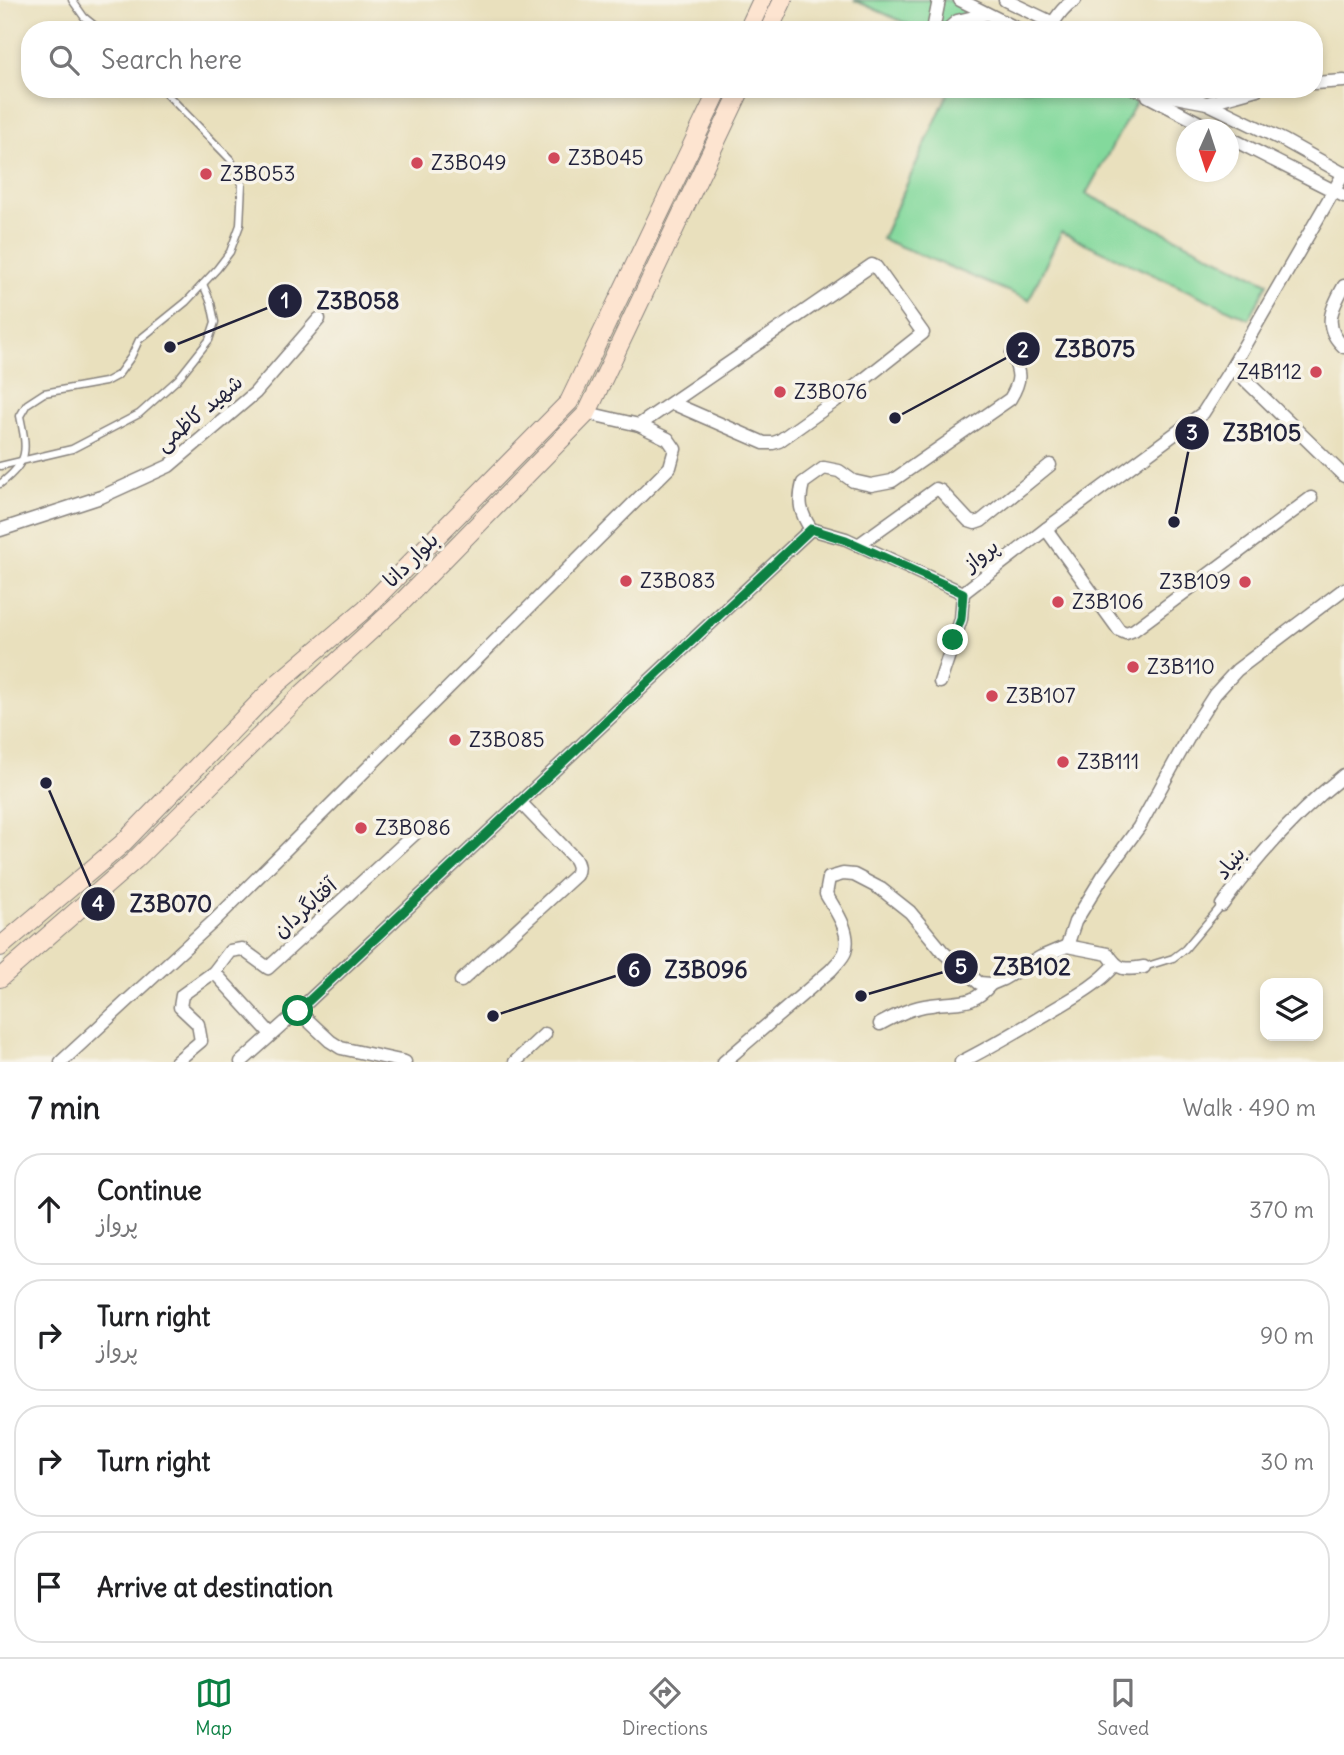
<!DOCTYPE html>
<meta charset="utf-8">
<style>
:root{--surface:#fff;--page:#f2f2f2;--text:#202124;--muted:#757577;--line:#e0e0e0;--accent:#0b8043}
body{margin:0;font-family:Delius,"Playpen Sans Arabic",sans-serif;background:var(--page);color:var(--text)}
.controls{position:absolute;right:21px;bottom:21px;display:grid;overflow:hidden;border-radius:14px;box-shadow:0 4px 10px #0003}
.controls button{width:63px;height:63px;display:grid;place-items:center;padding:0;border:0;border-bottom:2px solid var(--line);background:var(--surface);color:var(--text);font:35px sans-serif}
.compass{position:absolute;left:1176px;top:119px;width:63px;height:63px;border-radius:50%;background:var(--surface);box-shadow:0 4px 10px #0003;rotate:183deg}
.stop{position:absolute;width:21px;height:21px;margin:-16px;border:5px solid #0b8043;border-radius:50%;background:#fff}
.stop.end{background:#0b8043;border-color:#fff;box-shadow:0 2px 7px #0008}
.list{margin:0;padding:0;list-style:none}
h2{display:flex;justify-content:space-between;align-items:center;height:91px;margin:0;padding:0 28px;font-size:30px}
h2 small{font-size:23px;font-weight:400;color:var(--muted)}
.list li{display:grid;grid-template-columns:46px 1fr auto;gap:21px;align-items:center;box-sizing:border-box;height:112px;margin:0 14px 14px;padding:0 14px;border:2px solid var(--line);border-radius:28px}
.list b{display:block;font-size:26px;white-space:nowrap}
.list p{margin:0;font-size:23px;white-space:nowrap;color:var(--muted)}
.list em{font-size:23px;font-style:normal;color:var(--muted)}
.icon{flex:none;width:38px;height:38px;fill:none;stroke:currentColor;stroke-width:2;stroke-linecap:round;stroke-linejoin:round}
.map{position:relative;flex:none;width:1344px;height:1062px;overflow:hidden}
.search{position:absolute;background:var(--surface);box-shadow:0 4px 10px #0003;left:21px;right:21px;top:21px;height:77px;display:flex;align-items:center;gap:18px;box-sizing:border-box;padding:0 24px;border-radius:28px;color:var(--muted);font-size:26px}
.sheet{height:595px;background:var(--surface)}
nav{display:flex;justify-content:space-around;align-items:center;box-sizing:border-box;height:98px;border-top:2px solid var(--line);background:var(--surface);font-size:19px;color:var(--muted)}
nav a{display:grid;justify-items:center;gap:4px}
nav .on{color:var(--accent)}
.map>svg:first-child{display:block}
</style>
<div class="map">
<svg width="1344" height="1062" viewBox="0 0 1344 1062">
<rect width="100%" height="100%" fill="#f7f3e8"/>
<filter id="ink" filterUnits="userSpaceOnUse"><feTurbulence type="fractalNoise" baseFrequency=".0143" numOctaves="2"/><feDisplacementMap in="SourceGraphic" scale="14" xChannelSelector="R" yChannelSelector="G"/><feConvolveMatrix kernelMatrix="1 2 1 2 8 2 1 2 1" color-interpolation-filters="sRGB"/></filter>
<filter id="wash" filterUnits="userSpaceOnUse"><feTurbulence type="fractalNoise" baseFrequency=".00686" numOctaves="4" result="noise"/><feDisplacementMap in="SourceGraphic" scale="28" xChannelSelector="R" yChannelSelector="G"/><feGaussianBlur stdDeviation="1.57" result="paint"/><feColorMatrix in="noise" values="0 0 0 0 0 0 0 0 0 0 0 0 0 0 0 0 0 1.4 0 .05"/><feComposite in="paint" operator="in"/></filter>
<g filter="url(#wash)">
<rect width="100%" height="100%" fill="#e9e0bd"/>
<!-- green -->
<g fill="#83d99c" stroke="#527e6c" stroke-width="2">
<polygon points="854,0 950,0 1003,30 921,30"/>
<polygon points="950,89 1111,89 1136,103 1086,194 1268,283 1249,319 1061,232 1029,300 882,239"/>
</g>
</g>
<g filter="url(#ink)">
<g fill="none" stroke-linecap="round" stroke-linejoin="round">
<!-- lane casing -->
<g stroke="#86817c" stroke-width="9">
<g id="lane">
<polyline points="72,0 84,17 100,30"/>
<polyline points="0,466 72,449 139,414 178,379 209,340 215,322 211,303 203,284"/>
<path d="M 0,484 C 30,461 27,450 20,416 L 27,404 L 44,393 L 105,382 L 118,375 L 131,357 L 139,340 L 186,302 L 217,269 L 230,252 L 240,225 L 242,184 L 231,160 L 162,89"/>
<polyline points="1144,967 1173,958 1185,949 1222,905"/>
</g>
</g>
<!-- street casing -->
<g stroke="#86817c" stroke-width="15">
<g id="street">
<polyline points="960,0 1020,30"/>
<polyline points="1005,0 1053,23 1055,30"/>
<path d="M 1053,23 C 1059,14 1065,5 1075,0"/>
<polyline points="933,30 939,0"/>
<polyline points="947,30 957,21 987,14"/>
<polyline points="1314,83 1344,81"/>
<polyline points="1134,89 1207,103 1285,141 1344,174"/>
<polyline points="1148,96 1213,130"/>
<polyline points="1207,103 1257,89"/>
<polyline points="1228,137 1344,196"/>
<path d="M 1344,286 C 1331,309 1322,327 1344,347"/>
<polyline points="1232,367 1344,476"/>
<polyline points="639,425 872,265 876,267 923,333 852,389 779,441 773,443 764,443 672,403"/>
<path d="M 811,529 C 800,513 798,502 803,483 L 824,468 L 839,471 L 853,481 L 871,485 L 892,481 L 1010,399 C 1022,379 1020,374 1012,353"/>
<polyline points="1046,529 1119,630 1126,633 1134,630 1311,498"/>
<polyline points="0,530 101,497 169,466 255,393 319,319"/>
<polyline points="858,545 936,489 941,491 969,521 975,523 981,521 1050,465"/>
<polyline points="940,682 961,619 963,593"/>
<path d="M 1222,905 C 1258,855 1296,813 1344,775"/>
<polyline points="1067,946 1075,922 1103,876 1139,827 1197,722 1215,694 1237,670 1344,589"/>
<polyline points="214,972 230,951 242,949 268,968 420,829"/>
<path d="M 461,981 L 576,875 C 579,868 578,864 574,858 L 520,802"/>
<polyline points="298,1011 330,1041 341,1048 405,1062"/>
<path d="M 880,1024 C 897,1015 912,1007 931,1005 C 959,1000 971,1008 991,984"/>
<polyline points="61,1062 214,921 670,467 675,449 668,439 639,425 587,413"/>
<polyline points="176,1062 201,1041 198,1024 180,1007 182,995 214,972 271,1034"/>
<polyline points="241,1062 298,1011 811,529 846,539 963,593 1046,529 1203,413 1232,367 1344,173"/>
<polyline points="515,1062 545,1034"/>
<path d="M 724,1062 L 831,970 C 835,965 843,958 845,952 C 852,932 835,910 826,894 L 829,878 L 843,874 L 854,875 L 881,889 L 910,912 L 943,952 L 979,983 L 991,984 L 1003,979 L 1041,957 L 1067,946 L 1108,954 C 1119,971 1125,970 1144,967"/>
<path d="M 961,1062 C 991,1047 1019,1030 1048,1013 C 1071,999 1097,986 1115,965"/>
</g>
</g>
<!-- secondary casing -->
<g stroke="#86817c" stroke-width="20">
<g id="secondary">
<polyline points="748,30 762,0"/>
<polyline points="769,30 783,0"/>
<polyline points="0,947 122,844 278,683 366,608 569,402 719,89"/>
<polyline points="0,978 135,860 302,694 403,601 587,413 741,89"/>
</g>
</g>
<!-- lane -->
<use href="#lane" stroke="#fff" stroke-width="6"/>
<!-- street -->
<use href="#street" stroke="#fff" stroke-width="12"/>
<!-- secondary -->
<use href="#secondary" stroke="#fde4d0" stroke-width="18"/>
</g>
</g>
<g fill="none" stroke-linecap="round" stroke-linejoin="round" filter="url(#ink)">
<!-- route -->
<polyline stroke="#0b8043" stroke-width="9" points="298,1011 811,529 846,540 963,593 961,619 953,640"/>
</g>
<!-- markers -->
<g fill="#d1495b" stroke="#f7f3e8" stroke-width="2.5">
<circle cx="554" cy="158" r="7"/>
<circle cx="417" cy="163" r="7"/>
<circle cx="206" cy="174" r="7"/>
<circle cx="1316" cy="372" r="7"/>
<circle cx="780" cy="392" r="7"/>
<circle cx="626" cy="581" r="7"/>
<circle cx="1245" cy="582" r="7"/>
<circle cx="1058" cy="602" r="7"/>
<circle cx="1133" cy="667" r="7"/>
<circle cx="992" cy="696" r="7"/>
<circle cx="455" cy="740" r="7"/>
<circle cx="1063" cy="762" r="7"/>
<circle cx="361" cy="828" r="7"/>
</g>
<g text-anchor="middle" stroke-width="7" stroke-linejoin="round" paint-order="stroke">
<!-- poi labels -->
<g font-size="21" fill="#22223b" stroke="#f7f3e8" text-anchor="start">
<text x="568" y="165">Z3B045</text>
<text x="431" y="170">Z3B049</text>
<text x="220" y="181">Z3B053</text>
<text x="1302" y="379" text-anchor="end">Z4B112</text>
<text x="794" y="399">Z3B076</text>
<text x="640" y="588">Z3B083</text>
<text x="1231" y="589" text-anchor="end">Z3B109</text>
<text x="1072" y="609">Z3B106</text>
<text x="1147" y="674">Z3B110</text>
<text x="1006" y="703">Z3B107</text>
<text x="469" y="747">Z3B085</text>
<text x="1077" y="769">Z3B111</text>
<text x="375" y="835">Z3B086</text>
</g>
<!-- street labels -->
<g font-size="21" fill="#22223b" stroke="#f7f3e8">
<text transform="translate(199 413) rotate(-40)" y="7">شهید کاظمی</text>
<text transform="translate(981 555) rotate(-38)" y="7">پرواز</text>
<text transform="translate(411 560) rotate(-45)" y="7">بلوار دانا</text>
<text transform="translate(1230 863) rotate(-52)" y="7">بنیاد</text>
<text transform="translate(305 908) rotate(-42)" y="7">آفتابگردان</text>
</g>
</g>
<!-- callouts -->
<path fill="none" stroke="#22223b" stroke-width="2.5" d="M170 347L285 301M895 418L1023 349M1174 522L1192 433M46 783L98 904M861 996L961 967M493 1016L634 970"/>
<g fill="#22223b" stroke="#f7f3e8" stroke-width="2.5">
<circle cx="170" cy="347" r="7"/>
<circle cx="895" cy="418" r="7"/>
<circle cx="1174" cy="522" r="7"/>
<circle cx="46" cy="783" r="7"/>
<circle cx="861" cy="996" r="7"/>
<circle cx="493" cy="1016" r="7"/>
<circle cx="285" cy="301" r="18"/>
<circle cx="1023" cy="349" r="18"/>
<circle cx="1192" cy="433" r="18"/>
<circle cx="98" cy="904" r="18"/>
<circle cx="961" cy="967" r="18"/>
<circle cx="634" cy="970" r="18"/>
</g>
<g font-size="21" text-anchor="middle" font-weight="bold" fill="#fff">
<text x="285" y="308">1</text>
<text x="1023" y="357">2</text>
<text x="1192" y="440">3</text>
<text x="98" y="911">4</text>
<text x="961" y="974">5</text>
<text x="634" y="977">6</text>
</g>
<g font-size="23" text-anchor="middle" font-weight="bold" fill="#22223b" stroke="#f7f3e8" stroke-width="7" stroke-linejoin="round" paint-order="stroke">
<text x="358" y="309">Z3B058</text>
<text x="1095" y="357">Z3B075</text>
<text x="1262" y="441">Z3B105</text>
<text x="171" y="912">Z3B070</text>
<text x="1032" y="975">Z3B102</text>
<text x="706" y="978">Z3B096</text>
</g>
</svg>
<div class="controls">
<button><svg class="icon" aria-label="layers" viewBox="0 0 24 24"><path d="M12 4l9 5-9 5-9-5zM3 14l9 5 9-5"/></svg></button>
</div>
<svg class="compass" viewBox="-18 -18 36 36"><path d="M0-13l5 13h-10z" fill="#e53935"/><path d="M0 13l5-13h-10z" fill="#757577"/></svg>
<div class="stop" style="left:298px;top:1011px"></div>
<div class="stop end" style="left:953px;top:640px"></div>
<div class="search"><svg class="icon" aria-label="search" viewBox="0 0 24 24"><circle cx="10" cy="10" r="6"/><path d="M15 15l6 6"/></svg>Search here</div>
</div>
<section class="sheet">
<h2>7 min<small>Walk · 490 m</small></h2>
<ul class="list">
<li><svg class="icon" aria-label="ahead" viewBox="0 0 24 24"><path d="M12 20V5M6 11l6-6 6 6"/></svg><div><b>Continue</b><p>پرواز</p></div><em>370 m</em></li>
<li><svg class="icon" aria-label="right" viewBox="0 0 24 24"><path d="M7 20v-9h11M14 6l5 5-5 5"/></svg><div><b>Turn right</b><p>پرواز</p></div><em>90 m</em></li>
<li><svg class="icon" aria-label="right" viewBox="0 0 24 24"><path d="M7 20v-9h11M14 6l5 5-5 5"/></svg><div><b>Turn right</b></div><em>30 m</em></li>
<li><svg class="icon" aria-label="arrive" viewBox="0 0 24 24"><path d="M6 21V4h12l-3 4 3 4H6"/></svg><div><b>Arrive at destination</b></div></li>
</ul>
</section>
<nav>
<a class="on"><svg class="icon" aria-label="map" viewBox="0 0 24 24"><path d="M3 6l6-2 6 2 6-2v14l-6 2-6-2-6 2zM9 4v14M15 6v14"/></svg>Map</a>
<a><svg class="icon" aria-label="directions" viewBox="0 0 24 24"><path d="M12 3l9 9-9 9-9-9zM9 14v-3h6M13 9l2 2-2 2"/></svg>Directions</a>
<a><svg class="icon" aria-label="saved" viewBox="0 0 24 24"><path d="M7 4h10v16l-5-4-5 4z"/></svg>Saved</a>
</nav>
